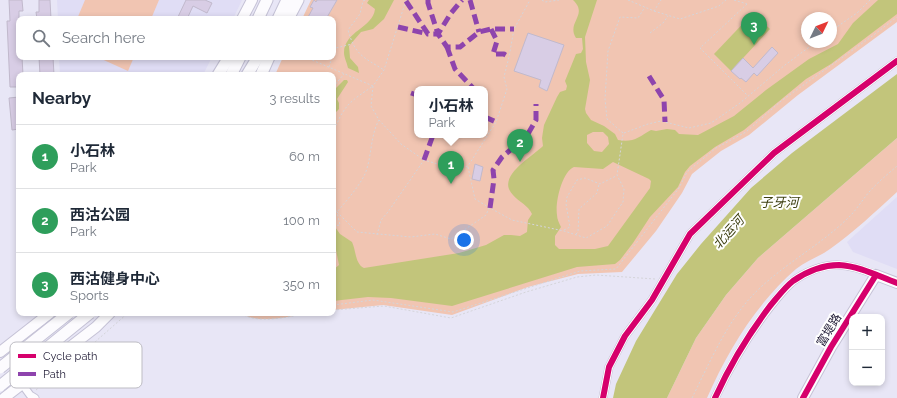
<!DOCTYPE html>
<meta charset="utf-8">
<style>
:root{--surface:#fff;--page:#f6f6f7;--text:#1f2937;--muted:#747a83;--line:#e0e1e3;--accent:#68647a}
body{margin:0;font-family:Raleway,"Noto Sans SC",sans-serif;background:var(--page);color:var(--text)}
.controls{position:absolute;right:12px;bottom:12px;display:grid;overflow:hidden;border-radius:8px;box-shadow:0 2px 6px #0003}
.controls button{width:36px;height:36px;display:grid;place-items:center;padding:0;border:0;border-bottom:1px solid var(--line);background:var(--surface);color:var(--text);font:20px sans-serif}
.compass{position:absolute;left:801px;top:12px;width:36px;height:36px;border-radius:50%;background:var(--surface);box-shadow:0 2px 6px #0003;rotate:47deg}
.you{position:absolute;left:464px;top:240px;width:14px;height:14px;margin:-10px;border:3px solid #fff;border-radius:50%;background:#1a73e8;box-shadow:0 0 0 6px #1a73e833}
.badge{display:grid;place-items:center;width:26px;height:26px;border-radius:50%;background:var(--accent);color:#fff;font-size:13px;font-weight:700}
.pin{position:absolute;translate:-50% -33px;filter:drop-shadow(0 1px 2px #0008)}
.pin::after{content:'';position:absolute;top:21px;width:14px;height:12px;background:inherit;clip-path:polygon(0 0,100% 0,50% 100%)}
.popup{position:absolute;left:414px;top:86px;width:74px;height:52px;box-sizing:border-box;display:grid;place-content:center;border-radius:8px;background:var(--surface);filter:drop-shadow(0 1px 3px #0005);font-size:13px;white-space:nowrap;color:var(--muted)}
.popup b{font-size:15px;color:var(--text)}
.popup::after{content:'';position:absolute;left:50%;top:100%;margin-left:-8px;border:8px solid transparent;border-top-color:var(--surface)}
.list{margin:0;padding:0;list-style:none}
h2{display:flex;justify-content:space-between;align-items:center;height:52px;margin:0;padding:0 16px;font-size:17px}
h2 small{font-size:13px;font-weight:400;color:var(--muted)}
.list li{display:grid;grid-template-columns:26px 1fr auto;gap:12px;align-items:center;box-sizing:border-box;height:64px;padding:0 16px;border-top:1px solid var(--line)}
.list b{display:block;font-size:15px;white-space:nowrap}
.list p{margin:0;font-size:13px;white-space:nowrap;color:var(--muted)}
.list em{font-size:13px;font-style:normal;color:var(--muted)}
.icon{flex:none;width:22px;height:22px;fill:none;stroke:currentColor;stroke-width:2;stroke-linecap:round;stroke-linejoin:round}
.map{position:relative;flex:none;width:897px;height:398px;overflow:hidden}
.search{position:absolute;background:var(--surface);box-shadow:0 2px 6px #0003;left:16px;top:16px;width:320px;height:44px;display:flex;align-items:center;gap:10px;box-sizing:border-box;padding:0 14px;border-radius:8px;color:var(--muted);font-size:15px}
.panel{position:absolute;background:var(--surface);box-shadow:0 2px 6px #0003;left:16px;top:72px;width:320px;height:244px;border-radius:8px}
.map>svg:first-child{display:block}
</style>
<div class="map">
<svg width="897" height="398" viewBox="0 0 897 398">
<rect width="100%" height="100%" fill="#e8e6f6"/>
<!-- built -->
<g fill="#e0ddf5">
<polygon points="57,0 242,0 233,19 58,19"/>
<polygon points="59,57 212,57 203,75 60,75"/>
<polygon points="897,197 897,269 853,252 847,242"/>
</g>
<!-- green -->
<g fill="#f1c5b2" fill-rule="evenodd">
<polygon points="85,0 159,0 151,19 77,19"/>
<path d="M 311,0 L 897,0 L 897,22 L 798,95 L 749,135 L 721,151 L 692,174 L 682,193 L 656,231 L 622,272 L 578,274 L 528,287 L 452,315 L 383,305 L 333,310 L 333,75 L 275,75 L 283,57 L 333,57 L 333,19 L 302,19 ZM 807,18 L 831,18 L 831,42 L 807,42 ZM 417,89 L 485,89 L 485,135 L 417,135 Z"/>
<polygon points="97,57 134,57 128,71"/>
<path d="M 897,138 L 897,192 C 875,212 854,232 830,249 C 819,257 806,261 796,269 C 756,304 728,350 707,398 L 667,398 L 696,338 L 726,295 L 758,258 Z"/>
<path d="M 241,313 L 309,313 C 291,316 257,325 241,313 Z"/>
</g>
<!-- water -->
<g fill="#c2c57b" fill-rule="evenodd">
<path d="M 369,0 L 394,0 L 384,19 L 373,29 L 361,32 L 349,46 L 350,58 L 358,67 L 359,73 L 348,68 C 347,63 344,57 344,53 C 344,31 373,28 375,9 L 367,3 Z"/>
<path d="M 573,0 L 597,0 L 585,37 L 586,62 L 590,80 L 585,109 L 586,113 L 591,120 L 604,126 L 615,134 L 618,140 C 633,143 639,137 651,130 L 656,131 L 667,129 L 675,130 L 679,134 L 698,135 L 734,116 L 766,90 L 809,59 L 838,44 L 853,23 L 878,0 L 897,0 L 897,14 L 831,64 L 806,79 L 744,130 L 715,147 L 690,166 L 685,172 L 678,187 L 650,217 L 633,243 L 620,260 L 615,264 L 577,267 L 452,306 L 391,298 L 368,297 L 333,301 L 333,270 L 339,265 L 333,235 L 333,224 L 340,234 L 352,242 C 356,250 355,264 364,268 L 459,253 L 486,245 L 504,235 L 511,235 L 520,236 L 527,232 L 528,220 L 532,214 C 528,205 519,202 513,195 C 495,177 532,157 543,146 L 542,138 L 544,125 L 557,97 L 560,92 L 566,90 L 567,86 L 565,81 L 576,54 L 581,53 L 583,49 L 582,38 L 576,38 C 566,22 589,15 573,0 ZM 593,132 L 603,132 L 608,137 L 609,144 L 602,152 L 594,151 L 587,143 L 587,135 ZM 613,162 L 649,179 L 651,181 L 650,188 L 608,246 L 595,249 L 559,249 L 555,245 L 555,236 L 561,227 C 559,223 557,219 557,215 C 555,202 562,172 574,167 L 603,169 Z"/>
<polygon points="753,13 770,29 731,71 714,54"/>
<polygon points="897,74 897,138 758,258 726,295 696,338 667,398 613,398 616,384 636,341 677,274 701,244 751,188 792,153"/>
<polygon points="344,80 347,80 348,82 337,99 339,103 339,109 333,115 333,91"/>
</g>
<!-- building -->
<g fill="#d8cde5" stroke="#c1b9cc">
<polygon points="9,0 22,0 23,11 19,11 19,57 22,57 23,75 19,75 19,87 10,87 7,21 10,21"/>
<polygon points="39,0 50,0 51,19 37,19 36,12 39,12"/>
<polygon points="186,0 205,0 212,3 207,13 193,6 187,19 177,19"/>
<polygon points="314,0 316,2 317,0 337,0 326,19 307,19 313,8 310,7"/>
<polygon points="528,33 564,45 547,91 539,87 541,80 514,71"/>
<polygon points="772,47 778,53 757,76 754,73 746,82 741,78 740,79 731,71 743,58 753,68"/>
<polygon points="39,57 53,57 54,75 40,75"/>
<polygon points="19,97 19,129 12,130 9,98"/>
<polygon points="475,164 483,167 480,181 472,179"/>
</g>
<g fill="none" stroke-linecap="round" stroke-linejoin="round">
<!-- street casing -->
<g stroke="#c5c2d6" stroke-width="9">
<g id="street">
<polyline points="22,384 30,395 35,398"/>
<polyline points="603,398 609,367 625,336 652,300 690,234 774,153 897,61"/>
<path d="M 715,398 C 730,366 748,335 770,307 C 777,298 784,289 792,282 C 805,272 822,265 837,265 C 851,265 863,270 876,275"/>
</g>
</g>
<!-- secondary casing -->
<g stroke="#c5c2d6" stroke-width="12">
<g id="secondary">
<polyline points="242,19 252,0"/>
<polyline points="0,352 50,313"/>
<polyline points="4,398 96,327 110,313"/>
<polyline points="803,398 831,347 876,275 897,283"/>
</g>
</g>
<!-- primary casing -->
<g stroke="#c5c2d6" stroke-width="13">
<g id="primary">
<polyline points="258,19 267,0"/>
<polyline points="278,19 287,0"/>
<polyline points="288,19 298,0"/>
<polyline points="218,75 229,57"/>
<polyline points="231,75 240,57"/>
<polyline points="247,75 258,57"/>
<polyline points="261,75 269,57"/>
</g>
</g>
<!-- path -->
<g stroke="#d5d5da" stroke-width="1" stroke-dasharray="2 2" stroke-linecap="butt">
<path d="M 365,0 L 363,1 L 360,14 L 348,30 C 355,55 363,57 384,70"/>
<polyline points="542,0 545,2 559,0"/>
<polyline points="628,0 654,11 661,0"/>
<polyline points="734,0 747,4"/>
<polyline points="747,4 700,48 748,96"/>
<polyline points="654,11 680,19 719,6 726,0"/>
<polyline points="831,31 857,13 870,0"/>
<polyline points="650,33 663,23 668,16"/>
<polyline points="333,55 336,48 352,44"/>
<polyline points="305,57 373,86 384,70 406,0"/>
<polyline points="329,67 332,57"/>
<polyline points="373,86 371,106 379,120 401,144 424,160 455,169 468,166 496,122 507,89 504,77 509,57 514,29 530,0"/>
<polyline points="333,87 344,74"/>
<path d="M 333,129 C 338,124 339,117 343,112 C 350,100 362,94 373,86"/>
<polyline points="623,133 607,119 605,99 608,51 620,17 638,18 645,7"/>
<polyline points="624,133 648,124 661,121 689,128 711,123 740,103 785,65 816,42"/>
<polyline points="468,167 475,199 490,208 512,220 564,231 586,238 607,226 623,202 624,189 617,175 623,134"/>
<path d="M 333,207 L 337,212 C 347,200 358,188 365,174 C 372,157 370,136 379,120"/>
<polyline points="337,212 357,232 411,237 435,234 451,239 486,215 489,208"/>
<polyline points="333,226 340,225 337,212"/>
<polyline points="564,230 570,227 566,204 567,197 577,180 585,178 600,184 616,176"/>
<polyline points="576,234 578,232 579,209 597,193 599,184"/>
<polyline points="377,235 381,220 388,212 424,160"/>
<polyline points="333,305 373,300 453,312 580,271 616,269 679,188 687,172 716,148 746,132 781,101 871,37 897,17"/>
<polyline points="333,310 384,306 451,318 526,292 577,277 596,275 655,279"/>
<path d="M 241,313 C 257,325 291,316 309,313"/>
<polyline points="36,390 87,349 128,313"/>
<path d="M 692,398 C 711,360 729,316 761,287 C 788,262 820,245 847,219 C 856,211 862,200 870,191 C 878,182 888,174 897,166"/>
</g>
<!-- street -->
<use href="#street" stroke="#fcfbfe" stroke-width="7"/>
<!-- secondary -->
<use href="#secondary" stroke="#fcfbfe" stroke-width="10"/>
<!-- primary -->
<use href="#primary" stroke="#fcfbfe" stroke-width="11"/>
<!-- primary-bridge casing -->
<g stroke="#c5c2d6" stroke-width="13" stroke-linecap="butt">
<g id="primary-bridge">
<polyline points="0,368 69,313"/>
<polyline points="0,386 90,313"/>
</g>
</g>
<!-- primary-bridge -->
<use href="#primary-bridge" stroke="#fcfbfe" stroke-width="11"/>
<!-- quiet -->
<g stroke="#8e44ad" stroke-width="5" stroke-dasharray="10 5" stroke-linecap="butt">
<polyline points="428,0 428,3 438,34 447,47 460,47 479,32 491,29 514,29"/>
<polyline points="470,0 479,32"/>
<polyline points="406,1 428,34 438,34 451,13 462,0"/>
<polyline points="398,27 428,34"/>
<polyline points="491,29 497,41 493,54 504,54 509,57"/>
<polyline points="447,47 455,69 473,88 472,89"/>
<polyline points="649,76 664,100 665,122"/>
<polyline points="411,93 417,95"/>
<polyline points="485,117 496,122"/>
<polyline points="424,160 433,135"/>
<polyline points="490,208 494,179 493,170 502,157 514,147 522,144 536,120 536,104"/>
</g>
<!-- cycleway casing -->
<g stroke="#fff" stroke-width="8">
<g id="cycleway">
<polyline points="603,398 609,367 625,336 652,300 690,234 774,153 897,61"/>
<path d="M 715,398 C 730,365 748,335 770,306 C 777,298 784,288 793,281 C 806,272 822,265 839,265 C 859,266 878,276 897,283"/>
<polyline points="803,398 831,347 876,275"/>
</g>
</g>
<!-- cycleway -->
<use href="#cycleway" stroke="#d6006c" stroke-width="6"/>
</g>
<g text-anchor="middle" stroke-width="4" stroke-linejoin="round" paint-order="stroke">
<!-- street labels -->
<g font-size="12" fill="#231e38" stroke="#fff">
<text transform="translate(829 330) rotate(-59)" y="4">富堤路</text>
</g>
<!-- water labels -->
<g font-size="13" font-style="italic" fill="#3d3f10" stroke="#fff">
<text x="779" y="207">子牙河</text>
<text transform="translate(728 232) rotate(-48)" y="5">北运河</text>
</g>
</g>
<!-- legend -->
<rect x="10" y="342" width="132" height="46" rx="6" fill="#fff" stroke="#bdbcc3" stroke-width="1"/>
<rect x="18" y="354" width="18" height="4" fill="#d6006c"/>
<rect x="18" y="372" width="18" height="4" fill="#8e44ad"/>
<g font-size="11" fill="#231e38">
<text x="43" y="360">Cycle path</text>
<text x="43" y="378">Path</text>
</g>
</svg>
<div class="controls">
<button>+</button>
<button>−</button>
</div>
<svg class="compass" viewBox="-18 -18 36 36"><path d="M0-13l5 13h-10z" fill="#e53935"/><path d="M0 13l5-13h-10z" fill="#747a83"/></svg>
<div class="you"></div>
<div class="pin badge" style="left:451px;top:184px;background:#2e9e5b">1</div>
<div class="popup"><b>小石林</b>Park</div>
<div class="pin badge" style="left:520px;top:162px;background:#2e9e5b">2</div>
<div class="pin badge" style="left:754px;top:45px;background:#2e9e5b">3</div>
<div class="search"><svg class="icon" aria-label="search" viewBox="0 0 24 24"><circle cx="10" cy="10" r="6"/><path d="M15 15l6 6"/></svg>Search here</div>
<section class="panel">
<h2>Nearby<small>3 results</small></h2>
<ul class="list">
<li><span class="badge" style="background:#2e9e5b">1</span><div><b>小石林</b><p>Park</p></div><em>60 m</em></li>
<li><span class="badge" style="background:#2e9e5b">2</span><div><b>西沽公园</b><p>Park</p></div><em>100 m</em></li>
<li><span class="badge" style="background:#2e9e5b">3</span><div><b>西沽健身中心</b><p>Sports</p></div><em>350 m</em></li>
</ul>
</section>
</div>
